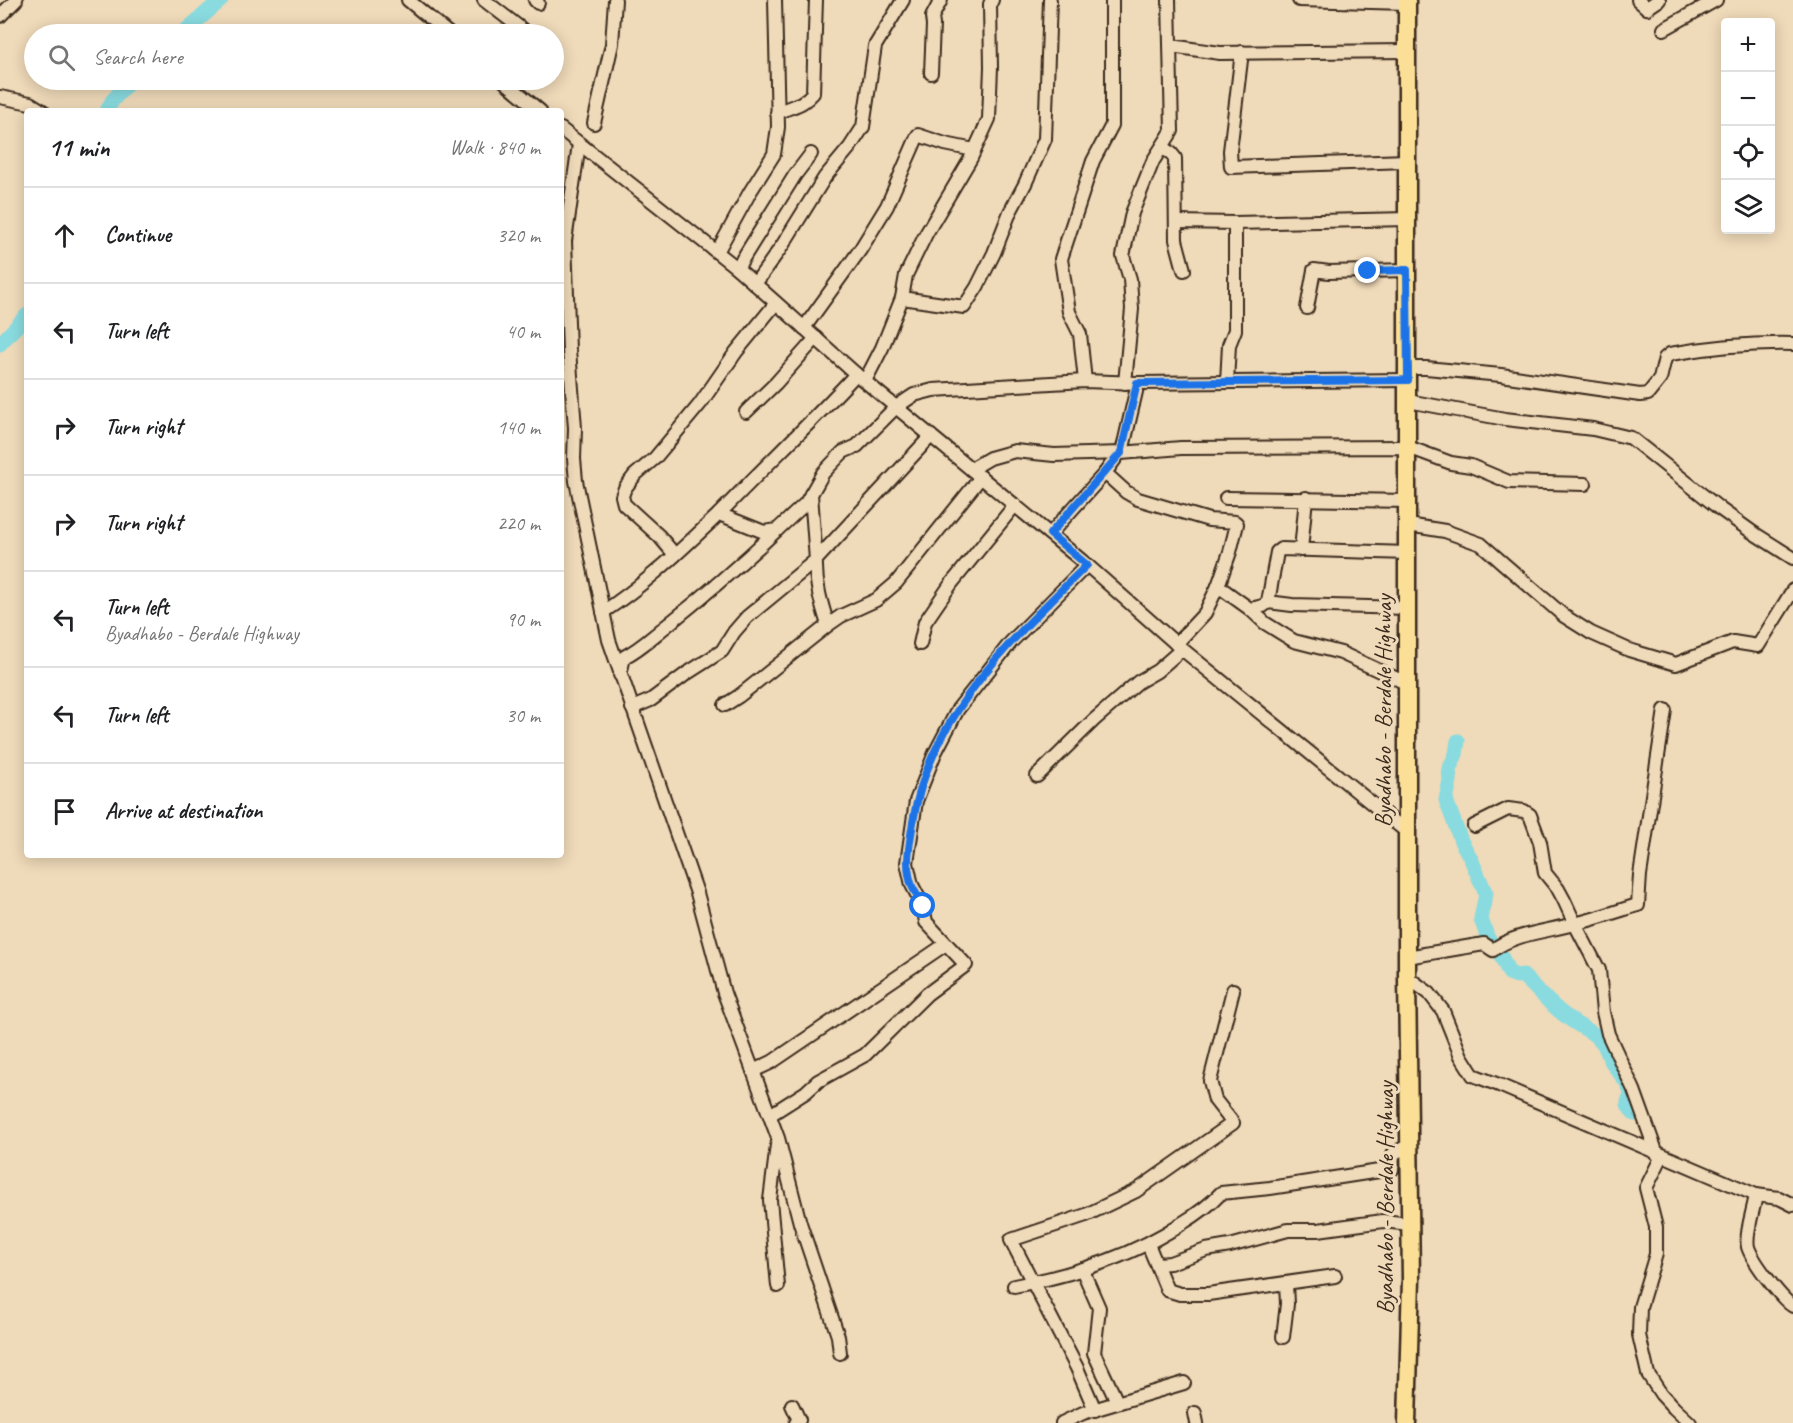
<!DOCTYPE html>
<meta charset="utf-8">
<style>
:root{--surface:#fff;--page:#f6f6f6;--text:#202124;--muted:#757577;--line:#e0e0e0}
body{margin:0;font-family:Caveat,sans-serif;background:var(--page);color:var(--text)}
.controls{position:absolute;right:18px;top:18px;display:grid;overflow:hidden;border-radius:6px;box-shadow:0 3px 15px #0003}
.controls button{width:54px;height:54px;display:grid;place-items:center;padding:0;border:0;border-bottom:2px solid var(--line);background:var(--surface);color:var(--text);font:30px sans-serif}
.stop{position:absolute;width:18px;height:18px;margin:-14px;border:4px solid #1a73e8;border-radius:50%;background:#fff}
.stop.end{background:#1a73e8;border-color:#fff;box-shadow:0 2px 6px #0008}
.list{margin:0;padding:0;list-style:none}
h2{display:flex;justify-content:space-between;align-items:center;height:78px;margin:0;padding:0 24px;font-size:26px}
h2 small{font-size:20px;font-weight:400;color:var(--muted)}
.list li{display:grid;grid-template-columns:39px 1fr auto;gap:18px;align-items:center;box-sizing:border-box;height:96px;padding:0 24px;border-top:2px solid var(--line)}
.list b{display:block;font-size:22px;white-space:nowrap}
.list p{margin:0;font-size:20px;white-space:nowrap;color:var(--muted)}
.list em{font-size:20px;font-style:normal;color:var(--muted)}
.icon{flex:none;width:33px;height:33px;fill:none;stroke:currentColor;stroke-width:2;stroke-linecap:round;stroke-linejoin:round}
.map{position:relative;flex:none;width:1793px;height:1423px;overflow:hidden}
.search{position:absolute;background:var(--surface);box-shadow:0 3px 15px #0003;left:24px;top:24px;width:540px;height:66px;display:flex;align-items:center;gap:15px;box-sizing:border-box;padding:0 21px;border-radius:33px;color:var(--muted);font-size:22px}
.panel{position:absolute;background:var(--surface);box-shadow:0 3px 15px #0003;left:24px;top:108px;width:540px;height:750px;border-radius:6px}
.map>svg:first-child{display:block}
</style>
<div class="map">
<svg width="1793" height="1423" viewBox="0 0 1793 1423">
<rect width="100%" height="100%" fill="#efdab9"/>
<filter id="ink" filterUnits="userSpaceOnUse"><feTurbulence type="fractalNoise" baseFrequency=".0167" numOctaves="2"/><feDisplacementMap in="SourceGraphic" scale="12" xChannelSelector="R" yChannelSelector="G"/><feConvolveMatrix kernelMatrix="1 2 1 2 8 2 1 2 1" color-interpolation-filters="sRGB"/></filter>
<g filter="url(#ink)">
<g fill="none" stroke-linecap="round" stroke-linejoin="round">
<!-- river -->
<g stroke="#89dbdf" stroke-width="15">
<polyline points="182,34 221,0"/>
<polyline points="107,111 112,101 131,80"/>
<polyline points="0,344 27,315"/>
<path d="M 1458,741 L 1456,754 L 1449,770 L 1450,780 L 1446,800 L 1461,841 L 1471,859 L 1486,894 L 1481,919 L 1488,939 L 1498,949 L 1509,973 L 1517,976 L 1522,975 C 1538,990 1553,1008 1571,1020 C 1581,1028 1598,1033 1604,1045 C 1607,1050 1608,1056 1612,1062 C 1617,1071 1626,1079 1630,1089 C 1634,1102 1620,1098 1635,1114"/>
</g>
<!-- minor casing -->
<g stroke="#3b2a1e" stroke-width="16">
<g id="minor">
<polyline points="408,0 449,34"/>
<polyline points="484,0 528,34"/>
<polyline points="535,0 538,3"/>
<polyline points="1299,0 1407,3"/>
<polyline points="1638,0 1647,8 1659,0"/>
<polyline points="0,16 16,0"/>
<polyline points="1664,29 1716,0"/>
<polyline points="1171,46 1220,53 1407,51"/>
<polyline points="1242,52 1230,151 1231,167 1407,161"/>
<polyline points="931,73 933,25 932,17 941,0"/>
<polyline points="503,80 540,111"/>
<polyline points="0,97 30,103 43,111"/>
<path d="M 777,113 C 792,105 801,107 813,93 L 816,0"/>
<polyline points="594,123 612,44 615,0"/>
<polyline points="561,129 737,268 856,374 1087,565 1182,649 1407,832"/>
<polyline points="579,144 565,241 569,350 575,428 574,459 576,481 609,640 697,893 724,993 778,1138 800,1223 838,1336 840,1353"/>
<polyline points="1162,148 1171,153 1175,158 1176,240 1184,270"/>
<polyline points="1177,222 1235,223 1408,219"/>
<polyline points="717,252 750,192 774,154 778,127 775,0"/>
<polyline points="737,268 795,175 811,154"/>
<polyline points="755,284 782,246 825,177 850,147 863,127 875,46 903,0"/>
<polyline points="902,298 964,307 977,287 994,253 1010,212 1025,184 1045,139 1050,0"/>
<polyline points="1307,308 1314,270 1329,272 1407,270"/>
<polyline points="804,328 860,250 887,206 918,135 945,144 974,150"/>
<path d="M 1408,368 L 1426,368 L 1501,375 L 1640,395 L 1648,394 L 1660,379 L 1665,358 L 1670,354 C 1711,347 1751,343 1793,344"/>
<polyline points="865,381 882,348 902,298 906,275 926,234 971,158 989,119 991,67 990,4 992,0"/>
<polyline points="1085,381 1080,334 1069,312 1061,259 1093,161 1112,125 1112,0"/>
<polyline points="1227,382 1229,345 1235,330 1235,223"/>
<polyline points="1125,383 1132,309 1130,279 1123,256 1132,213 1153,161 1172,131 1169,0"/>
<polyline points="1408,401 1505,419 1593,429 1631,438 1720,509 1752,532 1793,558"/>
<polyline points="746,412 776,383 816,338"/>
<polyline points="971,469 990,458 1015,451 1054,455 1121,453 1181,448 1408,447 1451,463 1471,466 1509,482 1585,484"/>
<polyline points="1105,473 1123,448 1138,383"/>
<polyline points="1226,498 1408,501"/>
<path d="M 719,514 C 764,467 812,422 856,374"/>
<polyline points="1408,525 1445,531 1481,544 1564,616 1591,633 1629,650 1676,664 1733,642 1758,646 1793,590"/>
<polyline points="1050,534 1105,473 1126,492 1138,499 1209,520 1235,522 1237,524 1230,552 1218,586"/>
<polyline points="1301,550 1306,498"/>
<polyline points="675,555 659,536 624,504 622,496 625,488 635,475 655,458 700,404 736,352 776,303"/>
<polyline points="1268,602 1292,605 1407,608"/>
<polyline points="1250,609 1265,623 1294,641 1341,653 1408,684"/>
<path d="M 603,612 C 646,584 682,549 719,514 L 764,532 L 777,530 L 806,503 L 823,473 L 843,452 L 857,446 L 896,407 L 914,395 L 933,390 L 1085,381 L 1138,383 L 1408,380"/>
<path d="M 828,625 C 821,603 815,583 816,560 L 931,436"/>
<polyline points="920,644 925,622 951,584 1015,505"/>
<polyline points="1176,644 1205,613 1218,586 1250,609 1263,606 1268,602 1277,552 1281,549 1408,553"/>
<path d="M 620,675 L 624,657 C 640,649 651,638 665,627 C 704,596 741,564 777,530"/>
<polyline points="725,705 739,696 828,625 841,616 876,600 896,583 981,477"/>
<polyline points="632,708 651,700 686,674 722,651 734,632 747,617 816,560 811,494"/>
<polyline points="1037,776 1094,720 1138,682 1157,671 1182,649"/>
<polyline points="1474,826 1508,809 1524,811 1530,815 1540,842 1545,873 1558,889 1564,900 1575,924 1599,970 1603,1012 1608,1034 1634,1090 1657,1154"/>
<path d="M 1407,957 L 1484,944 L 1493,950 C 1513,934 1549,931 1574,924 C 1596,919 1617,911 1638,905 L 1640,875 L 1665,710"/>
<polyline points="1407,977 1429,993 1443,1011 1461,1056 1473,1075 1499,1085 1756,1195 1779,1198 1793,1205"/>
<polyline points="753,1071 772,1062 946,944"/>
<polyline points="770,1115 806,1092 818,1081 865,1055 927,994 966,965 926,922 923,906 912,885 907,863 916,801 935,753 958,709 1011,642 1087,565"/>
<polyline points="777,1145 770,1200 778,1286"/>
<polyline points="1662,1156 1646,1188 1656,1227 1656,1254 1640,1307 1639,1335 1648,1374 1661,1394 1674,1408 1690,1423"/>
<path d="M 1756,1195 C 1754,1208 1745,1234 1748,1247 C 1752,1260 1781,1299 1793,1306"/>
<polyline points="1148,1244 1167,1290 1180,1294 1208,1294 1335,1276"/>
<polyline points="1158,1264 1170,1263 1206,1250 1230,1246 1288,1230 1318,1230 1383,1221 1410,1224"/>
<polyline points="1082,1269 1099,1308 1094,1353 1117,1402"/>
<path d="M 1014,1286 C 1073,1275 1131,1257 1181,1224 C 1196,1215 1209,1206 1221,1193 L 1270,1188 L 1392,1169 L 1393,1154 L 1409,1145"/>
<polyline points="1283,1337 1287,1304 1286,1283"/>
<polyline points="792,1405 799,1420 796,1423"/>
<polyline points="1095,1410 1077,1368 1011,1240 1086,1215 1136,1191 1233,1123 1215,1100 1210,1081 1233,990"/>
<polyline points="1195,1413 1197,1423"/>
<polyline points="1062,1423 1083,1413 1184,1383"/>
</g>
</g>
<!-- major casing -->
<g stroke="#3b2a1e" stroke-width="21">
<polyline id="major" points="1407,0 1407,977 1411,1279 1407,1423"/>
</g>
<!-- minor -->
<use href="#minor" stroke="#efdab9" stroke-width="12"/>
<!-- major -->
<use href="#major" stroke="#fbdf96" stroke-width="16"/>
</g>
</g>
<g fill="none" stroke-linecap="round" stroke-linejoin="round" filter="url(#ink)">
<!-- route -->
<path stroke="#1a73e8" stroke-width="8" d="M 923,906 C 920,899 915,893 912,886 C 904,865 910,843 913,822 C 929,716 1014,637 1087,565 L 1050,534 L 1121,453 L 1137,383 L 1408,380 L 1407,270 L 1368,271"/>
</g>
<g text-anchor="middle" stroke-width="6" stroke-linejoin="round" paint-order="stroke">
<!-- street labels -->
<g font-size="24" fill="#3b2a1e" stroke="#efdab9">
<text transform="translate(1383 711) rotate(-90)" y="8">Byadhabo - Berdale Highway</text>
<text transform="translate(1385 1198) rotate(-90)" y="8">Byadhabo - Berdale Highway</text>
</g>
</g>
</svg>
<div class="controls">
<button>+</button>
<button>−</button>
<button><svg class="icon" aria-label="locate" viewBox="0 0 24 24"><circle cx="12" cy="12" r="6"/><path d="M12 2v4M12 18v4M2 12h4M18 12h4"/></svg></button>
<button><svg class="icon" aria-label="layers" viewBox="0 0 24 24"><path d="M12 4l9 5-9 5-9-5zM3 14l9 5 9-5"/></svg></button>
</div>
<div class="stop" style="left:923px;top:906px"></div>
<div class="stop end" style="left:1368px;top:271px"></div>
<div class="search"><svg class="icon" aria-label="search" viewBox="0 0 24 24"><circle cx="10" cy="10" r="6"/><path d="M15 15l6 6"/></svg>Search here</div>
<section class="panel">
<h2>11 min<small>Walk · 840 m</small></h2>
<ul class="list">
<li><svg class="icon" aria-label="ahead" viewBox="0 0 24 24"><path d="M12 20V5M6 11l6-6 6 6"/></svg><div><b>Continue</b></div><em>320 m</em></li>
<li><svg class="icon" aria-label="left" viewBox="0 0 24 24"><path d="M17 20v-9H6M10 6l-5 5 5 5"/></svg><div><b>Turn left</b></div><em>40 m</em></li>
<li><svg class="icon" aria-label="right" viewBox="0 0 24 24"><path d="M7 20v-9h11M14 6l5 5-5 5"/></svg><div><b>Turn right</b></div><em>140 m</em></li>
<li><svg class="icon" aria-label="right" viewBox="0 0 24 24"><path d="M7 20v-9h11M14 6l5 5-5 5"/></svg><div><b>Turn right</b></div><em>220 m</em></li>
<li><svg class="icon" aria-label="left" viewBox="0 0 24 24"><path d="M17 20v-9H6M10 6l-5 5 5 5"/></svg><div><b>Turn left</b><p>Byadhabo - Berdale Highway</p></div><em>90 m</em></li>
<li><svg class="icon" aria-label="left" viewBox="0 0 24 24"><path d="M17 20v-9H6M10 6l-5 5 5 5"/></svg><div><b>Turn left</b></div><em>30 m</em></li>
<li><svg class="icon" aria-label="arrive" viewBox="0 0 24 24"><path d="M6 21V4h12l-3 4 3 4H6"/></svg><div><b>Arrive at destination</b></div></li>
</ul>
</section>
</div>
